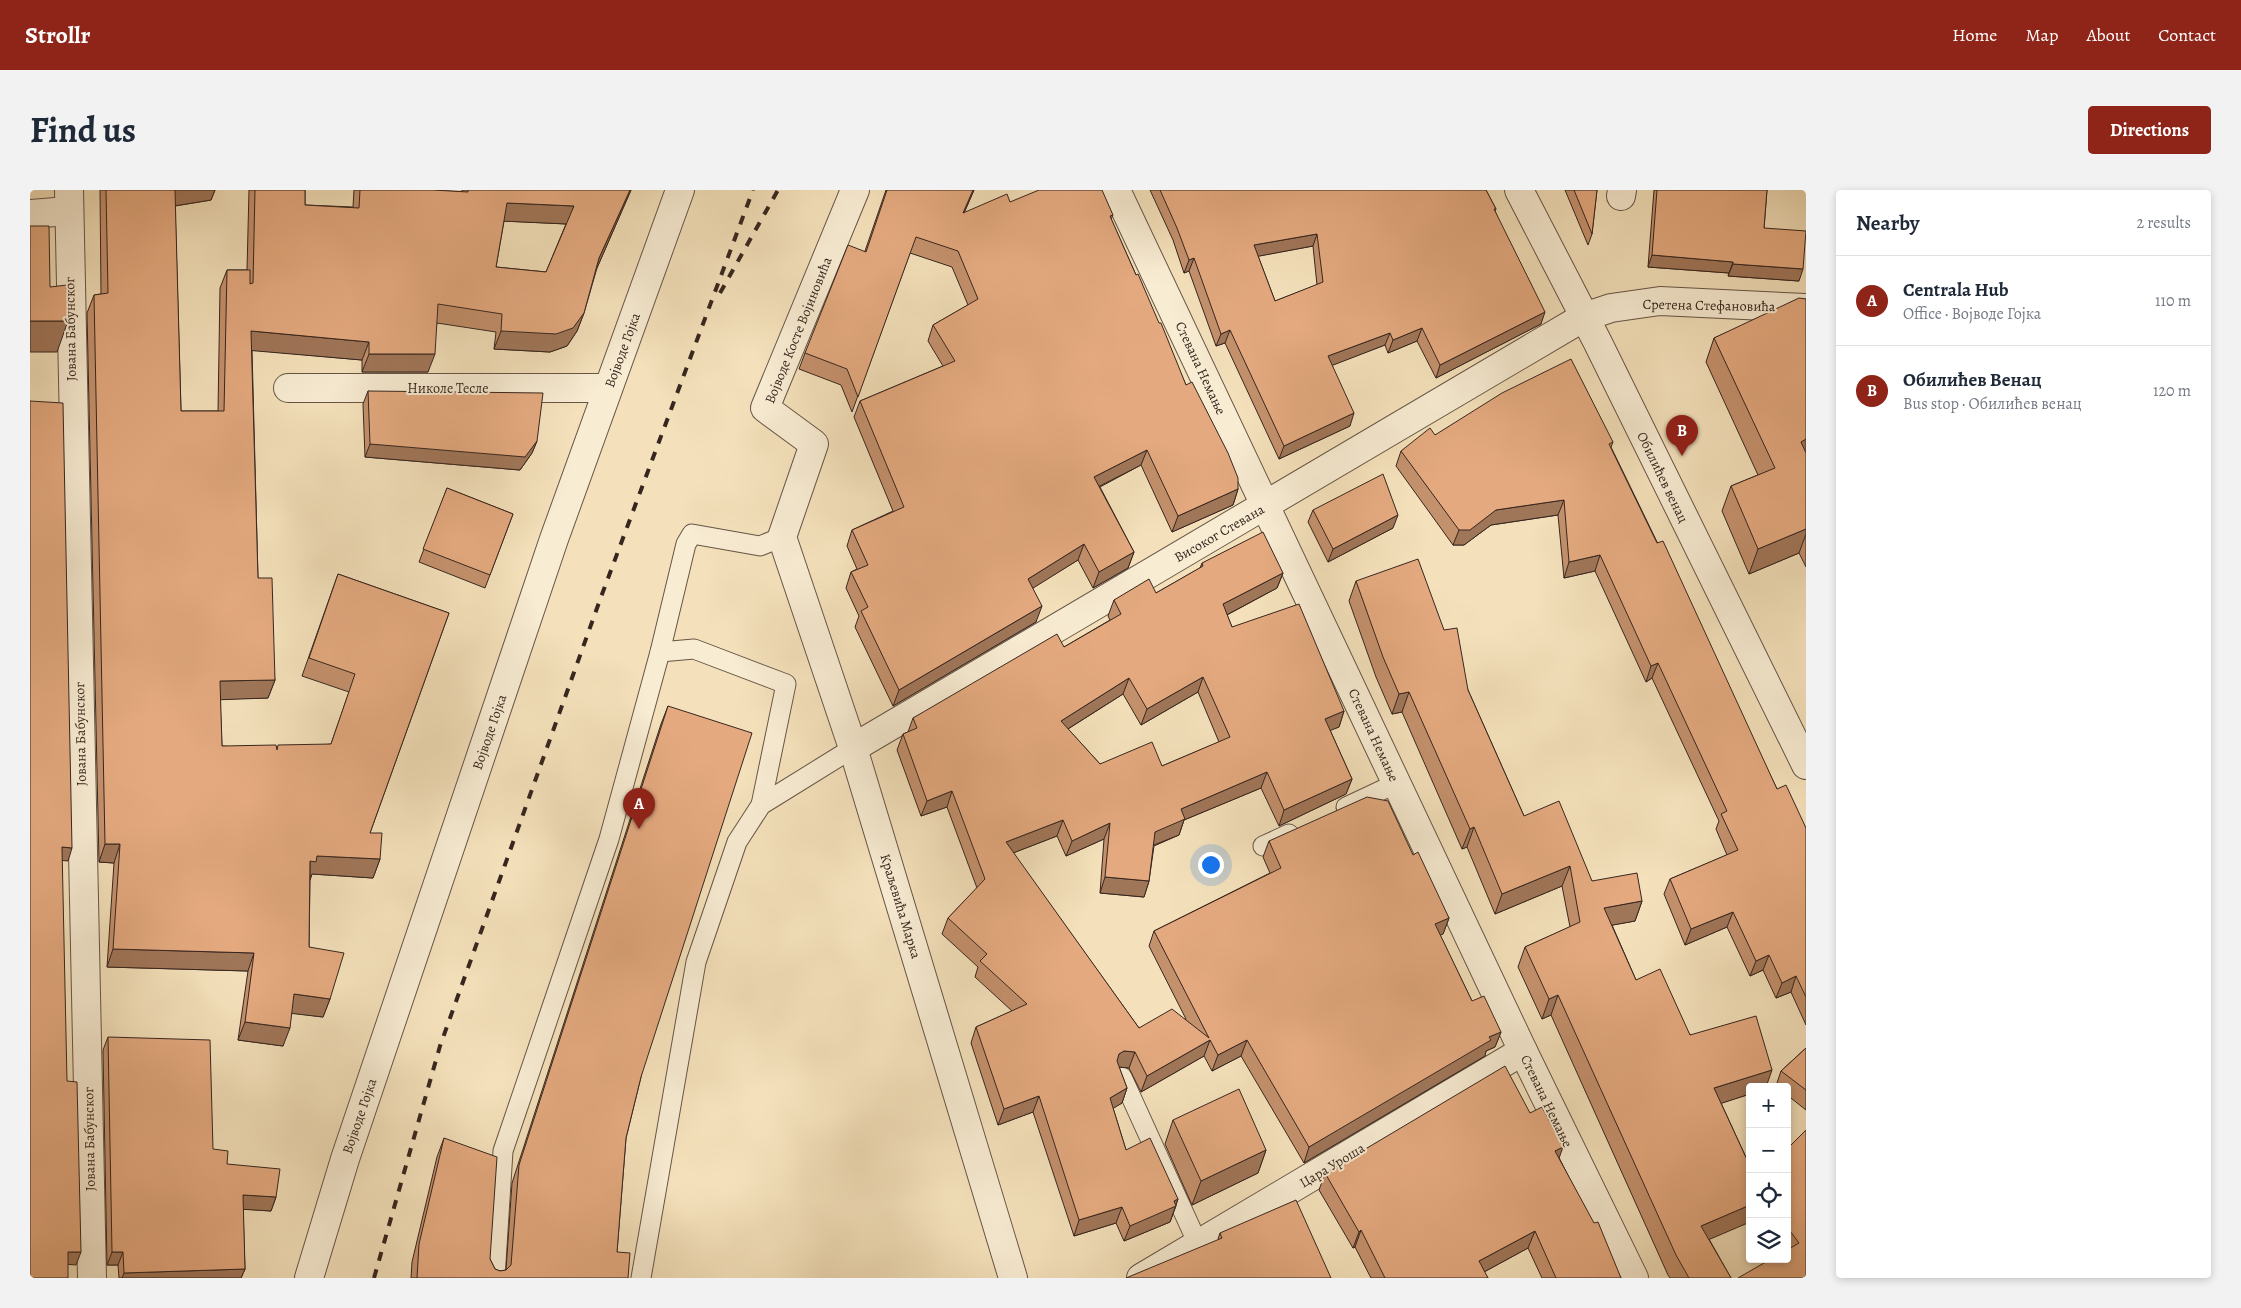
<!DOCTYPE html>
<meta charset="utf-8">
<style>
:root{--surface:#fff;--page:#f2f2f3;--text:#1f2937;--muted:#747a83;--line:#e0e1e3;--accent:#8f2418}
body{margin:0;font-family:Alegreya,serif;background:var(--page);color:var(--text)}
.controls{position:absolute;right:15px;bottom:15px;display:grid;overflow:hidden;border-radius:5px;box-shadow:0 2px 8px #0003}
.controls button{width:45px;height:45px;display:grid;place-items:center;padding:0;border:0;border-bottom:1px solid var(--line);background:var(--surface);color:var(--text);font:25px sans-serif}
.you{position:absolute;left:1180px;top:674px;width:18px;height:18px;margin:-12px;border:4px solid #fff;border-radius:50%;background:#1a73e8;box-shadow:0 0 0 8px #1a73e833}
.badge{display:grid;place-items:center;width:32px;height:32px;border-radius:50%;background:var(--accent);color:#fff;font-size:16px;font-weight:700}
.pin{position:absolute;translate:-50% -41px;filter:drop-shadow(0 1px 2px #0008)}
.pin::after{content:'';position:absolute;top:26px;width:18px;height:15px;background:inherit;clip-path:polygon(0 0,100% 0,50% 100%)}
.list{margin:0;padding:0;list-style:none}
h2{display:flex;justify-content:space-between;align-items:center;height:65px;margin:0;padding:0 20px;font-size:21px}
h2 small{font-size:16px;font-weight:400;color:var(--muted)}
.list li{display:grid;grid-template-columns:32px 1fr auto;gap:15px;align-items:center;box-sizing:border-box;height:90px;padding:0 20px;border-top:1px solid var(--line)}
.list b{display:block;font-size:19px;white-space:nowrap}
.list p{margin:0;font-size:16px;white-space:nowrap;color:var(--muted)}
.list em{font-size:16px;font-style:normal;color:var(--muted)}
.icon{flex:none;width:28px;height:28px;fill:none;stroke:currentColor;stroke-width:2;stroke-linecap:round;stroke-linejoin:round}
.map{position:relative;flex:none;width:1776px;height:1088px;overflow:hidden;border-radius:5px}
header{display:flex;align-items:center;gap:30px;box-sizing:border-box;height:70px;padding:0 25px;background:var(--accent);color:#fff}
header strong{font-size:24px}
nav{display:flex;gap:28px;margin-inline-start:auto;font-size:18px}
.intro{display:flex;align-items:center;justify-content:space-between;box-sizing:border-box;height:120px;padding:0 30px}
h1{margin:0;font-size:35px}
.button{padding:12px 22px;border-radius:5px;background:var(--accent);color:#fff;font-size:18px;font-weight:700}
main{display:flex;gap:30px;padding:0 30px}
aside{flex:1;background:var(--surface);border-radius:5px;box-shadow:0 2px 8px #0003}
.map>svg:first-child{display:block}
</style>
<header>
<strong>Strollr</strong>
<nav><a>Home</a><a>Map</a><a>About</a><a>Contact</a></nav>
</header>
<div class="intro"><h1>Find us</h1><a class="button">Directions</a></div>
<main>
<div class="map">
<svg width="1776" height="1088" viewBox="0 0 1776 1088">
<rect width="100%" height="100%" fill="#f4e1bb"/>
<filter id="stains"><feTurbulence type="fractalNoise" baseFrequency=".004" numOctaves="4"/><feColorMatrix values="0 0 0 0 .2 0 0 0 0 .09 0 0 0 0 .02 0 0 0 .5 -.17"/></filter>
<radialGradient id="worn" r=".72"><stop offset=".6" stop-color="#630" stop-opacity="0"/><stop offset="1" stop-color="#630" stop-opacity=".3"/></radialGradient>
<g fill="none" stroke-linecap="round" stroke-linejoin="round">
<!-- service casing -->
<g stroke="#665546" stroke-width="21">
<g id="service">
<polyline points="630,462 664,459 756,494 731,615"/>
<polyline points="1316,617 1367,593"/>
<polyline points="1233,656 1259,644"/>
<polyline points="1092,887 1168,1054"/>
<polyline points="465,1088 473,961 579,649 630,462 656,354 662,344 730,356 752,347"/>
<polyline points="611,1088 666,772 707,652 731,615 823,558"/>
</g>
</g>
<!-- minor casing -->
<g stroke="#665546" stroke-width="30">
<g id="minor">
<polyline points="39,0 62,1088"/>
<polyline points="825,0 735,218 784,254 752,347 823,558 983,1088"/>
<polyline points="1086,0 1493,861 1604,1088"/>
<polyline points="1591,6 1592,0"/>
<polyline points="0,24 38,21"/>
<polyline points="258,198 578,198"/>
<polyline points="823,558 1554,127 1581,118 1630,111 1776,118"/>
<polyline points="1111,1088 1493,861"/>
</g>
</g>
<!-- tertiary casing -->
<g stroke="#665546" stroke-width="30">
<g id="tertiary">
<polyline points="1489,0 1567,151 1776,575"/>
<polyline points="279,1088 315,969 524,349 650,0"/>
</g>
</g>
<!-- service -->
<use href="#service" stroke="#f8ecd3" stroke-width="19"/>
<!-- minor -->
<use href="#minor" stroke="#f8ecd3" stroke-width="28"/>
<!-- tertiary -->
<use href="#tertiary" stroke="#f8ecd3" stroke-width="28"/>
<!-- rail -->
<g stroke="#37261f" stroke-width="4" stroke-dasharray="9 9" stroke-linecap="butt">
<polyline points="690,103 748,0"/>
<polyline points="344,1088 410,856 571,407 723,0"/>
</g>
</g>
<!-- wall -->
<g fill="#c4916d" stroke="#37261f" fill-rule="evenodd">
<path d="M 70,0 L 185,0 L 181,10 L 145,16 L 151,221 L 188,221 L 190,98 L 197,80 L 217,80 L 219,0 L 275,0 L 275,15 L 323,17 L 324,0 L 403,0 L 432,2 L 432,0 L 601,0 L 567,78 L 554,123 L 547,141 L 537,156 L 520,162 L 464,159 L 466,142 L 407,133 L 398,182 L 332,182 L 332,170 L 222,160 L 228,388 L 245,490 L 238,508 L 190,509 L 192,556 L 247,560 L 301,554 L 319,502 L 272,486 L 308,384 L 419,423 L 340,643 L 350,669 L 343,688 L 282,684 L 280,690 L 279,757 L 300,809 L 293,827 L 262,823 L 253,856 L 208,850 L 218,781 L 77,777 L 84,673 L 69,672 L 57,123 L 64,105 L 71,104 ZM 474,31 L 536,34 L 516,82 L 466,77 Z"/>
<polygon points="856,0 944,0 934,23 980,12 1083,25 1081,29 1106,85 1156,195 1208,299 1203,315 1142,342 1111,275 1070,297 1104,362 1098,378 1063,398 1048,370 1002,398 1006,432 863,516 825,437 829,426 816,398 821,382 827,379 817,356 822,340 863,321 824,227 830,211 913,176 898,151 903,135 938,115 922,77 880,63 822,222 811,195 769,179 775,163 835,61"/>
<path d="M 1120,0 L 1456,0 L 1466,19 L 1465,21 L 1511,134 L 1406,188 L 1387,151 L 1358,163 L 1355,155 L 1302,175 L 1320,236 L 1249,269 L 1195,153 L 1186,156 L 1159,81 L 1154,83 L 1143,50 ZM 1283,56 L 1287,95 L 1245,111 L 1228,66 Z"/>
<polygon points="1535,0 1567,0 1562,44 1558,55"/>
<polygon points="1624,0 1737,0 1734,38 1769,91 1698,86 1699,83 1618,77"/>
<polygon points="1776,109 1776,377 1769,363 1719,384 1692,321 1701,296 1728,285 1676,172 1684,148"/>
<polygon points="338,201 507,251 502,263 490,280 335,267 333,214"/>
<polygon points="1405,245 1583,252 1581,257 1747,599 1776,638 1776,835 1761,802 1746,808 1733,780 1720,786 1697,737 1655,755 1634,704 1640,689 1697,665 1686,639 1689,631 1622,488 1616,492 1565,381 1534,388 1528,325 1461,335 1434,355 1423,355 1366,276 1371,261"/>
<polygon points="417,298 483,324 455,398 389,372"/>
<polygon points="1283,320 1363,338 1298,372 1278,332"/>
<path d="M 1172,373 L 1253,383 L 1247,398 L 1197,425 L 1202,437 L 1314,521 L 1309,537 L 1300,540 L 1322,589 L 1316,604 L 1249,636 L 1231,598 L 1154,630 L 1149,645 L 1124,656 L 1119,691 L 1114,707 L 1070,703 L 1074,649 L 1036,666 L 1027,646 L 983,663 L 1109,838 L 1156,829 L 1119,756 L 1124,741 L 1240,683 L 1233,667 L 1239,651 L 1383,665 L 1419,728 L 1413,744 L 1410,745 L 1442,811 L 1471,842 L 1465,857 L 1456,861 L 1455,866 L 1274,973 L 1211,866 L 1182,881 L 1174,866 L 1111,902 L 1099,878 L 1089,877 L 1097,898 L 1092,913 L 1083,918 L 1096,960 L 1148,1009 L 1146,1015 L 1146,1016 L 1140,1032 L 1094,1051 L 1086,1033 L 1044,1046 L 1003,922 L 968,935 L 941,853 L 946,837 L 982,821 L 945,787 L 948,777 L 912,744 L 918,728 L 947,698 L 917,617 L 891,626 L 867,560 L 873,544 L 878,542 L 883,528 L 1034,457 L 1080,430 L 1078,426 L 1084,410 L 1126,403 L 1170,378 ZM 1168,502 L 1189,552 L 1132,576 L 1070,574 L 1038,539 L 1093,504 L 1111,535 Z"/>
<polygon points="1326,391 1414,440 1438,500 1494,626 1562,691 1612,711 1605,731 1582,735 1606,790 1720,904 1691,913 1719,974 1679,1049 1701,1088 1640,1088 1638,1085 1521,825 1512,829 1488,777 1495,757 1540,737 1532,696 1465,724 1437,657 1432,659 1372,522 1362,524 1346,487 1319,411"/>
<polygon points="638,516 611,887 596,948 587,1062 598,1088 381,1088 382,1072 407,967 414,948 460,1069 465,1079 470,1081 476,1080 482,993 631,534"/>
<polygon points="78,847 197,974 246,1007 241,1021 213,1019 215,1079 211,1088 89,1088 88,1075 77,1075 73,860"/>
<polygon points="1776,858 1776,920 1757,905 1757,897 1746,896 1751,881"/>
<polygon points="1500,923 1529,968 1591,1088 1512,1088 1498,1058 1454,1082 1458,1088 1341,1088 1325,1057 1323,1058 1289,1000 1295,983"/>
<polygon points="1143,930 1236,960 1228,983 1162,1015 1135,954"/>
<polygon points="1760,956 1776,1088 1757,1069 1757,958"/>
<polygon points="1190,1043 1301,1088 1188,1049"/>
</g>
<!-- shaded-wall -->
<g fill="#a07659" stroke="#37261f">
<polygon points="144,0 185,0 181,10 138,17"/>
<polygon points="600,0 601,0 563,87 569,68"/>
<polygon points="943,0 944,0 927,39 933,23"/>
<polygon points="477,13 544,16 538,34 470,31"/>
<polygon points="1287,44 1283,56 1219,68 1224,55"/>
<polygon points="1622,65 1703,72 1699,83 1618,77"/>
<polygon points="1164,68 1159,81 1154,83 1159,70"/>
<polygon points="1703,74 1773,79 1769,91 1698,86"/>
<polygon points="1515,122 1511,134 1406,188 1410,175"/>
<polygon points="554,123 547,141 537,156 520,162 464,159 471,141"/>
<polygon points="0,131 38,131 27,162 0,162"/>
<polygon points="1392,138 1387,151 1358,163 1363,150"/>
<polygon points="1200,140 1195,153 1186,156 1191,144"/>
<polygon points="221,141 339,152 332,170 215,160"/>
<polygon points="1360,143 1355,155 1293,179 1298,166"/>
<polygon points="339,164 405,164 398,182 332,182"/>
<polygon points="1324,223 1320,236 1249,269 1254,256"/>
<polygon points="1776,249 1776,270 1771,252"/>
<polygon points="507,251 502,263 490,280 335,267 340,254"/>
<polygon points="1117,260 1111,275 1058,302 1064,287"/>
<polygon points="1208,299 1203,315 1142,342 1148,326"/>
<polygon points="1534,310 1528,325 1461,335 1434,355 1423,355 1429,340 1466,320"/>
<polygon points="1368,325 1363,338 1298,372 1303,359"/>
<polygon points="1776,339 1776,344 1769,363 1719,384 1728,359"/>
<polygon points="1054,354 1048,370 992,405 998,389"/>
<polygon points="1104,362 1098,378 1063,398 1069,382"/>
<polygon points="1570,365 1565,381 1534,388 1539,372"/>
<polygon points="1253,383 1247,398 1187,430 1193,414"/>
<polygon points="1012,416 1006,432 863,516 869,500"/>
<polygon points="1628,473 1622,488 1616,492 1621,476"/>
<polygon points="1173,487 1168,502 1111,535 1117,519"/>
<polygon points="1099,488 1093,504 1025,547 1031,531"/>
<polygon points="245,490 238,508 183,510 190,491"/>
<polygon points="1379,502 1372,522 1362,524 1369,504"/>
<polygon points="1314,521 1309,537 1289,545 1295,529"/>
<polygon points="1237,582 1231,598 1154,630 1149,645 1119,657 1125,642 1151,619"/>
<polygon points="1322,589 1316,604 1249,636 1254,620"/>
<polygon points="922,601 917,617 891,626 897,611"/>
<polygon points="1033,630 1027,646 970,668 976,652"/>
<polygon points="1080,633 1074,649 1036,666 1042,651"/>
<polygon points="1444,637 1437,657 1432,659 1440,639"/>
<polygon points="75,654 90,654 84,673 69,672"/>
<polygon points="32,657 42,658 38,671 27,670"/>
<polygon points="287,666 350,669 343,688 282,684 280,690 280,671"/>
<polygon points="1540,676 1532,696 1465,724 1472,704"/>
<polygon points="1075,687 1119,691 1114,707 1070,703"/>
<polygon points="1612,711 1605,731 1567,738 1574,718"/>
<polygon points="1703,722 1697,737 1655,755 1661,739"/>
<polygon points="1419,728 1413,744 1400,750 1405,734"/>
<polygon points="83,759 224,763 218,781 77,777"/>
<polygon points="1739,765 1733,780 1720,786 1726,771"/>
<polygon points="1766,786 1761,802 1746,808 1752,793"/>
<polygon points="264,804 300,809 293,827 258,823"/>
<polygon points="1528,805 1521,825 1512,829 1519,809"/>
<polygon points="215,832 260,838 253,856 208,850"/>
<polygon points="1471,842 1465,857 1456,861 1455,866 1274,973 1279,957 1459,847"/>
<polygon points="1180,850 1174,866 1111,902 1117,886"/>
<polygon points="1217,850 1211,866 1182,881 1188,865"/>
<polygon points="1094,861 1105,862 1099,878 1088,877 1083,880 1089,864"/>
<polygon points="1742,880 1736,897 1720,897 1720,904 1677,918 1684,898"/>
<polygon points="1097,898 1092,913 1074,924 1080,908"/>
<polygon points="1009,906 1003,922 968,935 974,919"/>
<polygon points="1533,957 1527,974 1525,961"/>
<polygon points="1236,960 1228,983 1162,1015 1171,991"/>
<polygon points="213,1005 246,1007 241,1021 208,1019"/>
<polygon points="1148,1009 1140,1032 1094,1051 1100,1036"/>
<polygon points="1720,1015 1720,1032 1664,1056 1671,1036"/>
<polygon points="1092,1017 1086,1033 1044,1046 1049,1030"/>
<polygon points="1331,1040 1325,1057 1323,1058 1329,1042"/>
<polygon points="1505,1041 1498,1058 1443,1088 1449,1071"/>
<polygon points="38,1062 51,1062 46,1075 33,1074"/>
<polygon points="82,1062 93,1062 88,1075 77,1075"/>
<polygon points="215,1079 211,1088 92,1088 94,1083"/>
</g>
<!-- building -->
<g fill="#e4a97f" stroke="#37261f" fill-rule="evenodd">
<path d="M 76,0 L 145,0 L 151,221 L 194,221 L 197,80 L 220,80 L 220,94 L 223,93 L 225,0 L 275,0 L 275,15 L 329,18 L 330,0 L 403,0 L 438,2 L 438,0 L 600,0 L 569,68 L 554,123 L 543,138 L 526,144 L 471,141 L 472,124 L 408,114 L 405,164 L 339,164 L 339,152 L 221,141 L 228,388 L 242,388 L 245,490 L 190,491 L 192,556 L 246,555 L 247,560 L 248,555 L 301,554 L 325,484 L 279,468 L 308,384 L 419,423 L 340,643 L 352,643 L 350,669 L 287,666 L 286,672 L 280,671 L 279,757 L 314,763 L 300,809 L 264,804 L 260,838 L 215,832 L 224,763 L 83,759 L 90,654 L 75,654 L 64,105 L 78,103 ZM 477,13 L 544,16 L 516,82 L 466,77 Z"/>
<polygon points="857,0 943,0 933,23 977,4 980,12 1009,0 1072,0 1083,25 1080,26 1106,85 1108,84 1129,133 1131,133 1156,195 1162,192 1198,263 1208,288 1208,299 1148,326 1117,260 1064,287 1104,362 1069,382 1054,354 998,389 1012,416 869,500 831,421 838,417 821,382 838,375 822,340 874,317 830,211 925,171 903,135 948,109 928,61 886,47 828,207 817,179 775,163 818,55 836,62"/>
<path d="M 1130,0 L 1456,0 L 1466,19 L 1464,19 L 1515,122 L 1410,175 L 1392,138 L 1363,150 L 1360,143 L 1298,166 L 1324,223 L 1254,256 L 1200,140 L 1191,144 L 1164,68 L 1159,70 L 1147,38 ZM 1287,44 L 1293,92 L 1245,111 L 1224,55 Z"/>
<polygon points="1544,0 1567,0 1562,44"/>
<polygon points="1627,0 1737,0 1734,38 1776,41 1773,79 1703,74 1703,72 1622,65"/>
<polygon points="0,36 19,36 20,97 37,95 38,131 0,131"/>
<polygon points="1769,108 1776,109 1776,249 1771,252 1776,263 1776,339 1728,359 1701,296 1745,278 1684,148"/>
<polygon points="1541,169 1583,252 1579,254 1627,353 1633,351 1747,599 1756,595 1776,638 1776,807 1766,786 1752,793 1739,765 1726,771 1703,722 1661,739 1640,689 1708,660 1691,624 1697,621 1628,473 1621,476 1570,365 1539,372 1534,310 1466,320 1440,340 1429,340 1371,261 1400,238 1405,245 1472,203"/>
<polygon points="338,201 513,203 507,251 495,267 340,254"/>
<polygon points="0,211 33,213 42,658 32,657 37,891 47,892 51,1062 38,1062 38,1088 0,1088"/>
<polygon points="1353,284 1368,325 1303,359 1283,320"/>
<polygon points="417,298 483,324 460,385 393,359"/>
<path d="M 1233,342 L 1253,383 L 1193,414 L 1202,437 L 1269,414 L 1314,521 L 1295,529 L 1322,589 L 1254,620 L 1237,582 L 1151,619 L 1155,629 L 1125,642 L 1119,691 L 1075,687 L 1080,633 L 1042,651 L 1033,630 L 976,652 L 1109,838 L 1142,819 L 1179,848 L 1124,741 L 1251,678 L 1239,651 L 1337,607 L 1358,611 L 1383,665 L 1388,662 L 1419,728 L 1405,734 L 1442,811 L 1454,806 L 1471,842 L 1459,847 L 1461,850 L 1279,957 L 1217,850 L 1188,865 L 1180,850 L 1117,886 L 1105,862 L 1094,861 L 1089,864 L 1087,871 L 1097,898 L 1080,908 L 1096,960 L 1120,948 L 1148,1009 L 1144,1011 L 1146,1016 L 1100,1036 L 1092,1017 L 1049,1030 L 1009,906 L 974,919 L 946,837 L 997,814 L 950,771 L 957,764 L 918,728 L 955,689 L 922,601 L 897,611 L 873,544 L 887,538 L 883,528 L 1027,444 L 1034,457 L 1091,424 L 1084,410 L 1119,389 L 1126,403 L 1173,376 L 1172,373 ZM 1173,487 L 1200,547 L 1132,576 L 1122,552 L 1070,574 L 1031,531 L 1099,488 L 1117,519 Z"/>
<polygon points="1388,369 1414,440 1427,438 1438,500 1494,626 1529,611 1562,691 1607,683 1612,711 1574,718 1606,790 1630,779 1660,845 1726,826 1742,880 1684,898 1719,974 1720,974 1720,1015 1671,1036 1701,1088 1659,1088 1646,1065 1528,805 1519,809 1495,757 1550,732 1540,676 1472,704 1444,637 1440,639 1379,502 1369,504 1353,467 1326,391"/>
<polygon points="638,516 722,543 611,887 596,948 587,1062 600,1063 598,1088 387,1088 389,1054 414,948 467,967 460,1069 465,1079 470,1081 476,1080 481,1075 489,975"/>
<polygon points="78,847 180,850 183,959 198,961 197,974 250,979 246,1007 213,1005 215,1079 94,1083 93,1062 82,1062"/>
<polygon points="1776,858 1776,900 1751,881"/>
<polygon points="1475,876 1500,923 1512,917 1533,957 1525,961 1564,1033 1568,1032 1591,1088 1526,1088 1505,1041 1449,1071 1458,1088 1355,1088 1331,1040 1329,1042 1295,983"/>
<polygon points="1209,899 1236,960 1171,991 1143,930"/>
<polygon points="1776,940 1776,1088 1708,1088 1741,1069 1757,1069 1757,1060 1769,1053 1757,1037 1757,958 1760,956"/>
<polygon points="1266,1010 1301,1088 1096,1088 1192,1048 1190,1043"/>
</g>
<g text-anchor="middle" stroke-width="4" stroke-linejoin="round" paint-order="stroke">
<!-- street labels -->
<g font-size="14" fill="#37261f" stroke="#f8ecd3">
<text transform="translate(1679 115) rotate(1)" y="5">Сретена Стефановића</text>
<text transform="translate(40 139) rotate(-91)" y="5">Јована Бабунског</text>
<text transform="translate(768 140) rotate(-68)" y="5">Војводе Косте Војиновића</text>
<text transform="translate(592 160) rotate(-70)" y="5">Војводе Гојка</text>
<text transform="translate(1171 178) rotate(65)" y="5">Стевана Немање</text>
<text x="418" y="203">Николе Тесле</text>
<text transform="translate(1633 287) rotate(64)" y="5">Обилићев венац</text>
<text transform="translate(1189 343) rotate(-30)" y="5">Високог Стевана</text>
<text transform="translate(459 542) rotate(-71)" y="5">Војводе Гојка</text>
<text transform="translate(50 544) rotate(-91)" y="5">Јована Бабунског</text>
<text transform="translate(1344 545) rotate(65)" y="5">Стевана Немање</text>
<text transform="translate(871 716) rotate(73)" y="5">Краљевића Марка</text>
<text transform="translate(1517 911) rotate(64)" y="5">Стевана Немање</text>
<text transform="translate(329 926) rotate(-71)" y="5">Војводе Гојка</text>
<text transform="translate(59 949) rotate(-91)" y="5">Јована Бабунског</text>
<text transform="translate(1302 975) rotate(-31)" y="5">Цара Уроша</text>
</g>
</g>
<rect width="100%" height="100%" filter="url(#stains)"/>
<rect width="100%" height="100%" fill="url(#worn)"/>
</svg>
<div class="controls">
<button>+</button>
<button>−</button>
<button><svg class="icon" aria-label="locate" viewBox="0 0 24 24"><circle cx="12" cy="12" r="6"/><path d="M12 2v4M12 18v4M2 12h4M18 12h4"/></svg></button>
<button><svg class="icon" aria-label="layers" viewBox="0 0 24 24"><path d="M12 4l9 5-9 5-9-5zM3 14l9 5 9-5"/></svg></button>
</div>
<div class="you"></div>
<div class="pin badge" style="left:609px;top:639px">A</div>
<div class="pin badge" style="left:1652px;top:266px">B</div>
</div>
<aside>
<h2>Nearby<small>2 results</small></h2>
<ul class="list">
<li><span class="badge">A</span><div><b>Centrala Hub</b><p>Office · Војводе Гојка</p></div><em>110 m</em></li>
<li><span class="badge">B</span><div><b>Обилићев Венац</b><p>Bus stop · Обилићев венац</p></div><em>120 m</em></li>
</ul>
</aside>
</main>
